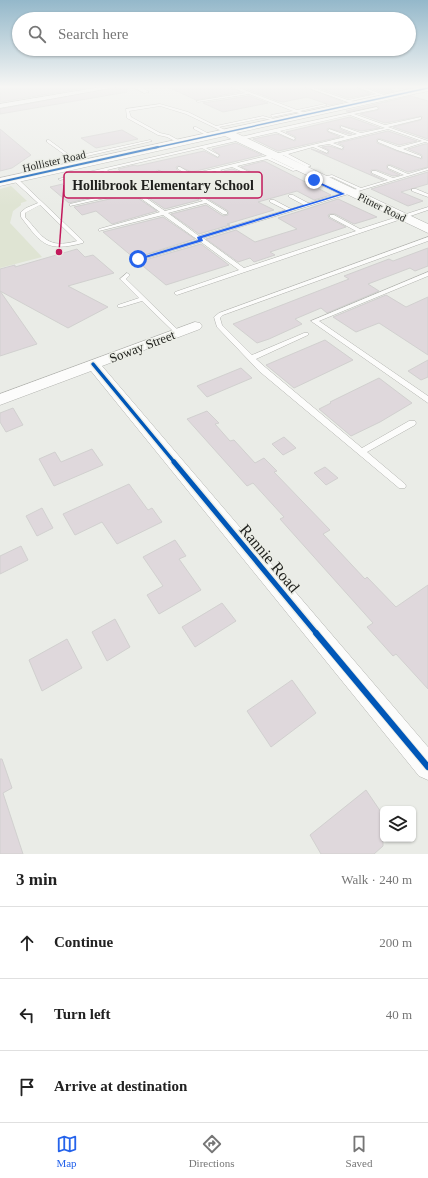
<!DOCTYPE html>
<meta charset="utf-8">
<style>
:root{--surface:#fff;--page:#f2f2f2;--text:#222;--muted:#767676;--line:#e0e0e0;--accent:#2563eb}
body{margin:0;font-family:"Times New Roman",serif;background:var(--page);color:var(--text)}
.controls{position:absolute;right:12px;bottom:12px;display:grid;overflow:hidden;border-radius:6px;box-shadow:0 1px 3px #0004}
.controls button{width:36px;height:36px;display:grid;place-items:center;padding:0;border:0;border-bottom:1px solid var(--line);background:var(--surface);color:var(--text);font:20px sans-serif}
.stop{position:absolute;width:12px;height:12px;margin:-9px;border:3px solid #2563eb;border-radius:50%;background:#fff}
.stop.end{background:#2563eb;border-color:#fff;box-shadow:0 1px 4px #0008}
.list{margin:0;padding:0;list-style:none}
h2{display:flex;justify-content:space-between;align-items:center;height:52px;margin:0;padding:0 16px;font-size:17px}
h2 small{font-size:13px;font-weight:400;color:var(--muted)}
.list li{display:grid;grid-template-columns:26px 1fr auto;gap:12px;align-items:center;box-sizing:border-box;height:72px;padding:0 16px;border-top:1px solid var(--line)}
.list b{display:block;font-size:15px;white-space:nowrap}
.list em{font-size:13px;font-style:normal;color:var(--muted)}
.icon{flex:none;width:22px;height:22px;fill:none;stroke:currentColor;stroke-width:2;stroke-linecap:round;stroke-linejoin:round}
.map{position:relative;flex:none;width:428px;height:854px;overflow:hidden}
.search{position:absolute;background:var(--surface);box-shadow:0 1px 3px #0004;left:12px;right:12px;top:12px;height:44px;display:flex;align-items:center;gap:10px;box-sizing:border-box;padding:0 14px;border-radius:22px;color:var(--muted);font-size:15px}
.sheet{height:268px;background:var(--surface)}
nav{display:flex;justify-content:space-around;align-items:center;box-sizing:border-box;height:56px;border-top:1px solid var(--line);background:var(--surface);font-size:11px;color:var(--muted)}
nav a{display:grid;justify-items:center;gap:2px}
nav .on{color:var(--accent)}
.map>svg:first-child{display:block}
</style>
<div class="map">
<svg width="428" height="854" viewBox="0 0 428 854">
<rect width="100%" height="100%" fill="#eaece7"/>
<!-- green -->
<polygon fill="#dfe4d3" points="11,186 27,201 21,203 21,205 13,211 10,223 42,257 0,268 0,189"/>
<!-- building -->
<g fill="#dfd8dc" stroke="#d1d0cf">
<polygon points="0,86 96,86 0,102"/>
<polygon points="123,86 127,86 127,92 0,114 0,109"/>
<polygon points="166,86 229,86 240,92 196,100"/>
<polygon points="239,86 302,86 343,102 330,105 307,97 283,102 278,101"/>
<polygon points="313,86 353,86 371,94 348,98"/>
<polygon points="364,86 379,86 394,91 384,93"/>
<polygon points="249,96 268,103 223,112 203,103"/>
<polygon points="411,96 428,101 428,139 393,127 421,120 422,116 385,123 360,114 378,110 379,108 378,106 348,112 346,111"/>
<polygon points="350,117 380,128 361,131 340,125 340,129 352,134 349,134 328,128 327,130 328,132 340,137 278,151 253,139 277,134 295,141 296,137 286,132"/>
<polygon points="0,129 31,155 12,168 0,171"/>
<polygon points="122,130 138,139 96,148 81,138"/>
<polygon points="388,131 417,141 399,145 381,139 377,139 377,143 397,151 422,159 422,155 408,149 425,144 428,144 428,167 408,172 391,165 387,165 387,169 400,175 393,176 377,170 371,170 371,174 384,180 382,180 311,149 328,154 329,150 322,147 329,146 343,150 344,146 338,143"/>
<polygon points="236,143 262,155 192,172 178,166 176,167 177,170 184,175 174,177 158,170 156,171 157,174 166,179 133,187 113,172 120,171 118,169 135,165 137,166 204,151 218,158 220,155 212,149"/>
<polygon points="264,161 331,195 314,200 297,191 258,202 274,210 227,224 230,225 199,234 171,214 206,205 223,216 228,215 228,211 192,189 188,190 188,193 199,200 165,209 140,192 215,173 232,180 234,179 233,176 224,171 232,169 248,175 250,173 250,171 241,167"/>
<polygon points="428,172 428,184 401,192 423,201 408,206 371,189"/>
<polygon points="105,174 125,189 69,203 50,187"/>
<polygon points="132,194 157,211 112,224 96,211 82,215 74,207"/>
<polygon points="338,199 377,217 354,224 335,214 330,214 328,215 329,218 346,227 270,252 275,255 254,262 250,258 238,262 206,239 236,230 255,242 297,229 278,218"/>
<polygon points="163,217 195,239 134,258 103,232"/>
<polygon points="201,244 229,265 166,285 138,262"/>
<polygon points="428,248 428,266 415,271 410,268 368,284 379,291 327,313 321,308 295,319 302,324 269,339 257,343 233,324 349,279 344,276 389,259 393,261"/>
<polygon points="77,249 85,257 93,255 114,273 68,286 108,307 68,328 0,291 0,269 15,265 15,267"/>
<polygon points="0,291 37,344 0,356"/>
<polygon points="386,295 406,307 428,297 428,355 379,323 356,332 333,317"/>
<polygon points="325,340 353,360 294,388 266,365"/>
<polygon points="428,360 428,377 421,380 408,371"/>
<polygon points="241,368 252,378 207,397 197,386"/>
<polygon points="379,378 412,403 380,422 351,436 319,409 331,403 330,402"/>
<polygon points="13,408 23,425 6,432 0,422 0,413"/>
<polygon points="207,411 219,423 215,424 230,441 234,440 255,463 264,458 277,471 274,472 330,530 323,534 365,579 367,577 396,607 428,585 428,689 396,654 393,656 367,627 373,623 280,519 284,517 253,483 247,486 187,419"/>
<polygon points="284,437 296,448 283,455 272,444"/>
<polygon points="92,449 103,465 54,486 39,459 55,452 61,462"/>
<polygon points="325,467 338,478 326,485 314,473"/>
<polygon points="129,484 148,510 152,508 162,522 117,544 102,522 75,535 63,514"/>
<polygon points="42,508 53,528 37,536 26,516"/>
<polygon points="175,540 186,556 179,559 201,590 159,614 147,595 163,586 143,557"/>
<polygon points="21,546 28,560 0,574 0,556"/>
<polygon points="222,603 236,621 195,647 182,627"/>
<polygon points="115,619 130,647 107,661 92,632"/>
<polygon points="67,639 82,668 42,691 29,660"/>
<polygon points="292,680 316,713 271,747 247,711"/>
<polygon points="0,759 2,759 12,788 3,793 23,854 0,854"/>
<polygon points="366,790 383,815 383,846 374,854 321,854 310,835"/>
</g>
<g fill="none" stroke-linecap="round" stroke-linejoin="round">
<!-- lane casing -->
<g stroke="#b2b3af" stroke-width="1">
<g id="lane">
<polygon points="230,86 234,86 297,110 325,104 327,105 300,111 308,114 307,116 296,112 272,117 271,115 293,111 249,94 198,102 196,101 245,93"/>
<polygon points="303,86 308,86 348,100 376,94 354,86 359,86 390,97 388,98 379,95 351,101 357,103 356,105"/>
<polygon points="160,104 188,112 216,126 263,116 281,121 279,122 263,118 219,127 229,132 228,134 186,114 160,106 129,111 131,117 160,133 169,135 182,142 181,144 167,137 158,135 127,118 126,109"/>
<path d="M 377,107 L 378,109 L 354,114 L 385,125 L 421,117 L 421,119 L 388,127 L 428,141 L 428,143 L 425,142 L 403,149 L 421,156 L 421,158 L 397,150 L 378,142 L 378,140 L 380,140 L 399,147 L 422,141 L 388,129 L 333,143 L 343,147 L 342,149 L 329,144 L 317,146 L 328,151 L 327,153 L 313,147 L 288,154 L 311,166 L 293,171 L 267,159 L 237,166 L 249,172 L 249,173 L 247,174 L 232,167 L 220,170 L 232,177 L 232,179 L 230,179 L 215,171 L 136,191 L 165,211 L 203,201 L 189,192 L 189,191 L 191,190 L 227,212 L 227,214 L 223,214 L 206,203 L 168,213 L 199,236 L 286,210 L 270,202 L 270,200 L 274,200 L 291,209 L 304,205 L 289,197 L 289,195 L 293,195 L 308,203 L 340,194 L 312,181 L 312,179 L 332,175 L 361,188 L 388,180 L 372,173 L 372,171 L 376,171 L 393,178 L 404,175 L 388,168 L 388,166 L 390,166 L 408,174 L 428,168 L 428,170 L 203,238 L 244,268 L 356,231 L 330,217 L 330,215 L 334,215 L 360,229 L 428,207 L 428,210 L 177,295 L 175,294 L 175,292 L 239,270 L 201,242 L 140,260 L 136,260 L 136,258 L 198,240 L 163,215 L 99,231 L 99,229 L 160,212 L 132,192 L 70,206 L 70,204 L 129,190 L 103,171 L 60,180 L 58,179 L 275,129 ZM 350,115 L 385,128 L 361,133 L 341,126 L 341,128 L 357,134 L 349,136 L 329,129 L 328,131 L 345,137 L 192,174 L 180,167 L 178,167 L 178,169 L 188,175 L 174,179 L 160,171 L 158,171 L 158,173 L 170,180 L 133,189 L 107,170 L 202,148 L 218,157 L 219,155 L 206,148 L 276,132 L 294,140 L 295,138 L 280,131 ZM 283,155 L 305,166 L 294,169 L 271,158 ZM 332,177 L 357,189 L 344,193 L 318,180 Z"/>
<polygon points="194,127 196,127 213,136 210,137 194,129"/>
<polygon points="47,140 49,140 72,157 150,140 152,141 74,159 77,161 75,162 47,142"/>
<path d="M 13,178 L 17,178 L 83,241 L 83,243 C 47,252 42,245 21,217 L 21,212 L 26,208 L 38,203 L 13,180 ZM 40,205 L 77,241 C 47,249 44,238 25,217 L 25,213 Z"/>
<polygon points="412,189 416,189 428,194 428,197 412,191"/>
<polygon points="428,237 428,241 223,315 220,318 222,325 252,355 304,333 308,333 308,335 256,359 265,367 362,448 409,421 415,421 416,423 415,425 367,452 405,484 406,486 405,488 399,488 259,371 217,327 214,317 219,313"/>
<polygon points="428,272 428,276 319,321 428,396 428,403 311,321"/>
<polygon points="127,273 130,275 126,279 179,331 179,333 175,333 142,301 122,307 118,307 118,305 139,298 120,279"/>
</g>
</g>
<!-- street casing -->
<g stroke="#b2b3af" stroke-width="1">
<g id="street">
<polygon points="106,86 122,86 0,108 0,104"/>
<polygon points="131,86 139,86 149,92 144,93"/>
<polygon points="195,322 200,323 202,326 200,329 102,366 428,747 428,780 419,776 91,371 0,405 0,394"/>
</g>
</g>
<!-- secondary casing -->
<g stroke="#b2b3af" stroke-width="1">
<polygon id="secondary" points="424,86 428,86 428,91 236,133 428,224 428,233 225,136 0,186 0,178"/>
</g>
<!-- lane -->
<use href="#lane" fill="#fcfcfb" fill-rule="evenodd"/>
<!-- street -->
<use href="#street" fill="#fcfcfb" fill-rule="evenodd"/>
<!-- secondary -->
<use href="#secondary" fill="#fcfcfb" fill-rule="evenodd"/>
<!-- cycleway-far4 casing -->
<g stroke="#ebede6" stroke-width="2.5">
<polyline id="cycleway-far4" points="154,148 428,88"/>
</g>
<!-- cycleway-far3 casing -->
<g stroke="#ebede6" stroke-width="3.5">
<polyline id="cycleway-far3" points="0,182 158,147"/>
</g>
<!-- cycleway-far2 casing -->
<g stroke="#ebede6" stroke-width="6">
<polyline id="cycleway-far2" points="93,364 175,463"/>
</g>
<!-- cycleway-far1 casing -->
<g stroke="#ebede6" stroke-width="8">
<polyline id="cycleway-far1" points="174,462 317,634"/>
</g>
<!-- cycleway casing -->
<g stroke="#ebede6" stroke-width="8">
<polyline id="cycleway" points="316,633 428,767"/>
</g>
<!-- cycleway-far4 -->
<use href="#cycleway-far4" stroke="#0057b8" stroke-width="1.5"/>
<!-- cycleway-far3 -->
<use href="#cycleway-far3" stroke="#0057b8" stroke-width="2"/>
<!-- cycleway-far2 -->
<use href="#cycleway-far2" stroke="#0057b8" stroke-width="3.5"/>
<!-- cycleway-far1 -->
<use href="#cycleway-far1" stroke="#0057b8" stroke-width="5"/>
<!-- cycleway -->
<use href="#cycleway" stroke="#0057b8" stroke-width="6"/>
</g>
<!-- sky -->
<linearGradient id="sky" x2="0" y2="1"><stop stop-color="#94b8ca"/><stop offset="0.42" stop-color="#f6f6f4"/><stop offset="1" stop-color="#f6f6f4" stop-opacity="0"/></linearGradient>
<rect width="428" height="206" fill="url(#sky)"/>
<!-- route -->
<polygon fill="#2563eb" points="313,179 345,194 202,238 203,241 139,260 135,259 198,240 197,237 340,194 313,181"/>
<g text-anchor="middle" stroke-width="3" stroke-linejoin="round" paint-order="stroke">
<!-- far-street labels -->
<g font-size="11" fill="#1f201d" stroke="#ebede6">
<text transform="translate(54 161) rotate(-13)" y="4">Hollister Road</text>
<text transform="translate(382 207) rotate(26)" y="4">Pitner Road</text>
</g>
<!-- street labels -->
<g font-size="13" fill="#1f201d" stroke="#ebede6">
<text transform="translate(142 346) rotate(-21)" y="5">Soway Street</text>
</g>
<!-- near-street labels -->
<g font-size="16" fill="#1f201d" stroke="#ebede6">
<text transform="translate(270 558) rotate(50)" y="6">Rannie Road</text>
</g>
</g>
<!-- callouts -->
<path fill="none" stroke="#c2185b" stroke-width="1.5" d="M59 252L64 185"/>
<circle fill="#c2185b" stroke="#ebede6" stroke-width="1.5" cx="59" cy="252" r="4"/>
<rect fill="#ebede6" stroke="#c2185b" stroke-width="1.5" x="64" y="172" width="198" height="26" rx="4"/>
<g font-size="14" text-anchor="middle" font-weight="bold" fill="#1f201d">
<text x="163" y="190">Hollibrook Elementary School</text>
</g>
</svg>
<div class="controls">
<button><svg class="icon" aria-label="layers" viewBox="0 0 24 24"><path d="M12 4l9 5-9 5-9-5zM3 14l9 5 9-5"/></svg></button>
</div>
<div class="stop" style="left:138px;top:259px"></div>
<div class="stop end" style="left:314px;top:180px"></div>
<div class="search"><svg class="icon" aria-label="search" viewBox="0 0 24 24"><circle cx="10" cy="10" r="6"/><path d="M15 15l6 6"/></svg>Search here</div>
</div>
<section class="sheet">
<h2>3 min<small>Walk · 240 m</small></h2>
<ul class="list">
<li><svg class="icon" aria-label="ahead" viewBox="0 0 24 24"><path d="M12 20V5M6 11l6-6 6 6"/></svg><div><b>Continue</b></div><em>200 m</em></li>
<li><svg class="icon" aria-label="left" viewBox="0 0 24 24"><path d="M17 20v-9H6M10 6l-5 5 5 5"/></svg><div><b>Turn left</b></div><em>40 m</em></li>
<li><svg class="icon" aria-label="arrive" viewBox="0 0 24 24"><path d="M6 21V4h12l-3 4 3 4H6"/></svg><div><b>Arrive at destination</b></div></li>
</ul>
</section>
<nav>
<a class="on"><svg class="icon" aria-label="map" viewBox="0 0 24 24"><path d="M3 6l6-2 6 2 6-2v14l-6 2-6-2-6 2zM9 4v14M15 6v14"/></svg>Map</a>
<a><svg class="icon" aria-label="directions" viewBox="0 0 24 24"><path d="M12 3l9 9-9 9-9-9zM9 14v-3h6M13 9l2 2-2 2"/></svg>Directions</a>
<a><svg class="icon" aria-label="saved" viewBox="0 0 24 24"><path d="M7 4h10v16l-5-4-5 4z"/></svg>Saved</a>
</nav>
